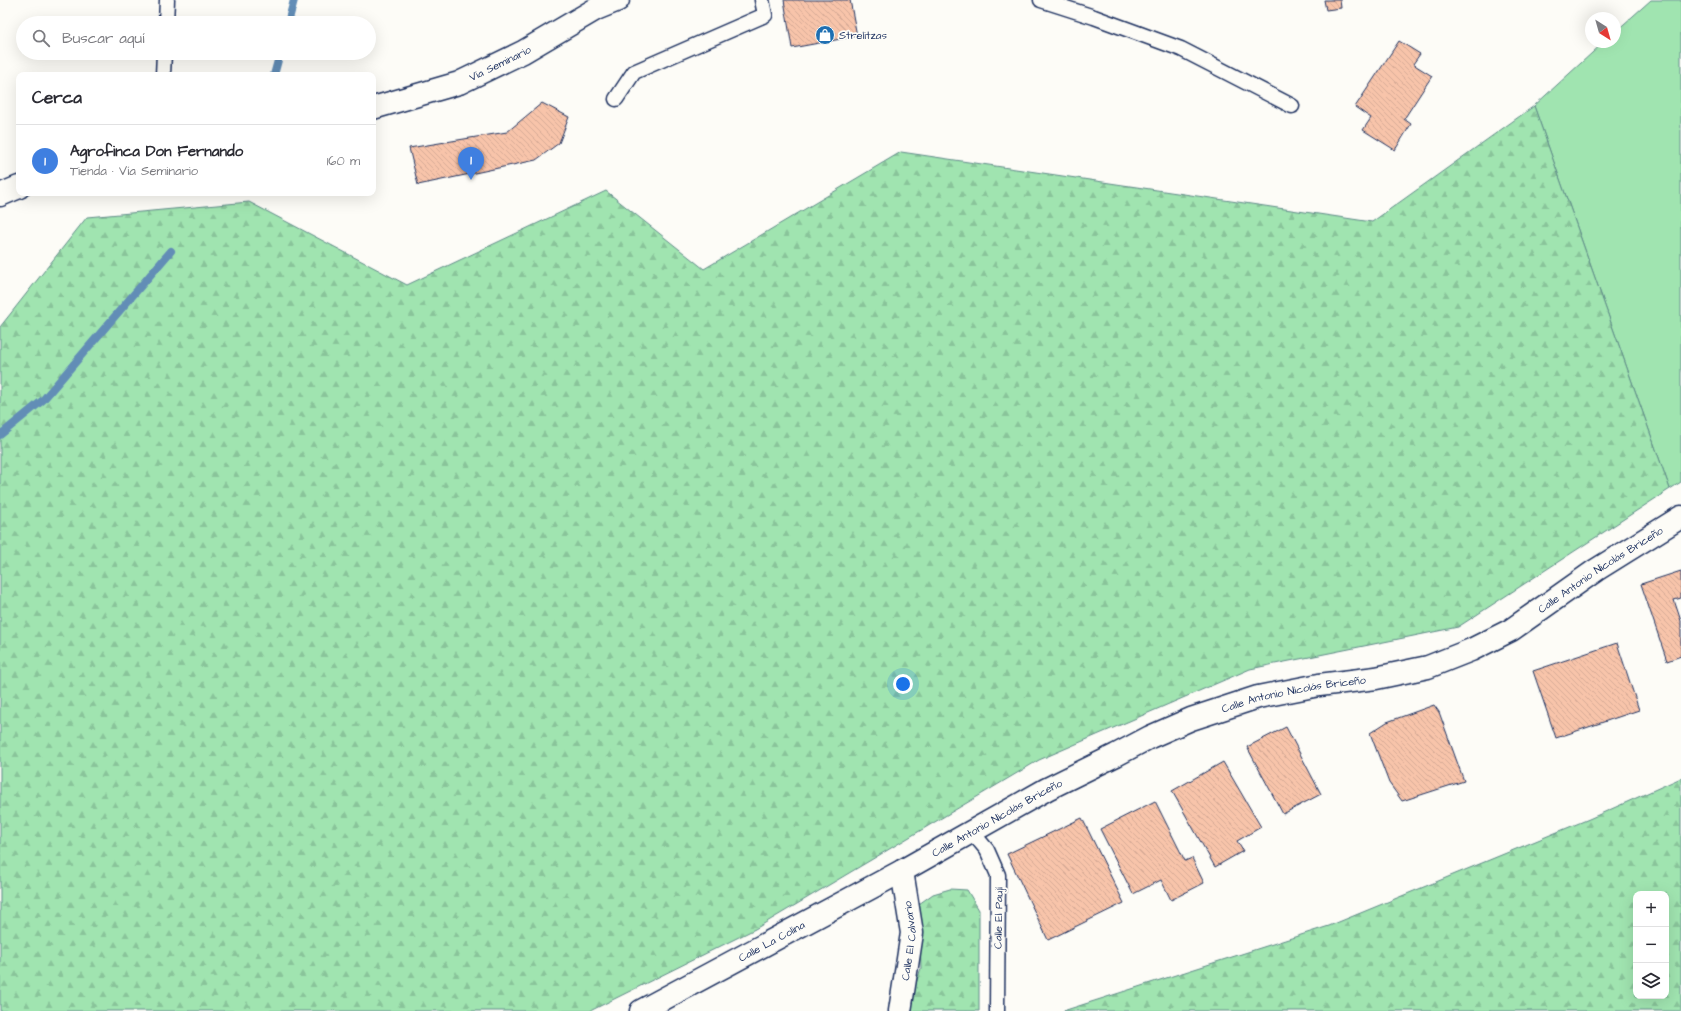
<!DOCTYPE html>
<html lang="es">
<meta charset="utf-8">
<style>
:root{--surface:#fff;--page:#f2f2f3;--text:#2b2b33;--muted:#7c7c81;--line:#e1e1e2;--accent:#2563eb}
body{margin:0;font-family:"Architects Daughter",sans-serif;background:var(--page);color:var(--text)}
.controls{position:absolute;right:12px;bottom:12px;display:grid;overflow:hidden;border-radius:8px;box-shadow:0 4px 16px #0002}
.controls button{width:36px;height:36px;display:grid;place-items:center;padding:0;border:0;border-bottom:1px solid var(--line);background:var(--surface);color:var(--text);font:20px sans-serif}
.compass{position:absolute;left:1585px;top:12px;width:36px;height:36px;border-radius:50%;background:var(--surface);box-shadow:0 4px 16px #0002;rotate:143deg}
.you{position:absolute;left:903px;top:684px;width:14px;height:14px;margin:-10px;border:3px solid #fff;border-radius:50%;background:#1a73e8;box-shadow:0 0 0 6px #1a73e833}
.badge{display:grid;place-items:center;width:26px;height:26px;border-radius:50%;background:var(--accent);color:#fff;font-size:13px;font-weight:700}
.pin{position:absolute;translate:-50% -33px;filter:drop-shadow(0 1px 2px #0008)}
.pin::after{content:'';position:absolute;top:21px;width:14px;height:12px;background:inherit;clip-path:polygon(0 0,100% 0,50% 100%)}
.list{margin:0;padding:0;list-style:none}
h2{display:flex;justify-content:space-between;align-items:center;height:52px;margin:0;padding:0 16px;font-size:17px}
h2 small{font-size:13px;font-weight:400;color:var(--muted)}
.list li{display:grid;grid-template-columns:26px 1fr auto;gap:12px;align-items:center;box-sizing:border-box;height:72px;padding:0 16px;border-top:1px solid var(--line)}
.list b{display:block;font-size:15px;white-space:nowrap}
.list p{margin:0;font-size:13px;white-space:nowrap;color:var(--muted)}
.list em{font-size:13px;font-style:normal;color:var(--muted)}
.icon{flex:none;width:22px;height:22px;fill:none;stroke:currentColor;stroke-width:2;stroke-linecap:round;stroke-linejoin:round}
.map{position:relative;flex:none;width:1681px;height:1011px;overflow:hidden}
.search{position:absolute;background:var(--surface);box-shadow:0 4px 16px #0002;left:16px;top:16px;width:360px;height:44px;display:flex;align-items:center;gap:10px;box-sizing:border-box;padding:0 14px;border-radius:22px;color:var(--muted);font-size:15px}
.panel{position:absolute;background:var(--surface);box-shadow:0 4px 16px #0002;left:16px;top:72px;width:360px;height:124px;border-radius:8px}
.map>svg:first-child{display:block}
</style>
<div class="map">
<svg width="1681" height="1011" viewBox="0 0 1681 1011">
<defs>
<pattern id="forest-firs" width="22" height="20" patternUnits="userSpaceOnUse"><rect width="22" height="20" fill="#a0e4b0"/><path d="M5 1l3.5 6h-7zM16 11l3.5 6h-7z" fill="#89c49a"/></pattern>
<pattern id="building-back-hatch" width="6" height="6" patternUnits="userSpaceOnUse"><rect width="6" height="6" fill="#f8c4aa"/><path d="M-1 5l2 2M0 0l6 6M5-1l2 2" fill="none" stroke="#d4a995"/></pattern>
</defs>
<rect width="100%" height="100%" fill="#fdfcf7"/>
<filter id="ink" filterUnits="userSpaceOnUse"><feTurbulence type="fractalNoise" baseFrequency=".025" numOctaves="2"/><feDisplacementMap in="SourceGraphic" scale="8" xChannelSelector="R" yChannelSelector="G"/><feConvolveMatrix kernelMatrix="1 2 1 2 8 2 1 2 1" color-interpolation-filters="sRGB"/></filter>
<g filter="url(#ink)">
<!-- green -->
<polygon fill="#a0e4b0" stroke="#5e8a87" points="1651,0 1681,0 1681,482 1670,489 1534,106 1604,42 1615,42 1615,32"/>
<!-- forest -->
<g fill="url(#forest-firs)" stroke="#5e8a87" fill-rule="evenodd">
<polygon points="1534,106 1670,489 1458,627 1250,669 1039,760 755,929 590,1011 0,1011 0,327 87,217 249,202 407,285 606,191 704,269 901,152 1372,222"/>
<path d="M 1681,778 L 1681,1011 L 1063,1011 L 1329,926 L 1589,819 ZM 1636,894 L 1666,894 L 1666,996 L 1636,996 Z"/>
<polygon points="950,889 967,890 979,910 979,1011 907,1011 921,968 919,904 933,894"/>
</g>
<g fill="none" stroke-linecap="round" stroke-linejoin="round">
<!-- stream -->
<g stroke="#628db6" stroke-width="8">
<polyline points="288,23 294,0"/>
<polyline points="274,75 280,53"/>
<polyline points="0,435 43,400 171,251"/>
</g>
</g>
<!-- building -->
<g fill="url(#building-back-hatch)" stroke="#1b2f5e">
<polygon points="784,0 850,0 857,36 792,48"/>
<polygon points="1324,0 1340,0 1341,8 1326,10"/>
<polygon points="1399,41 1420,54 1413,64 1432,76 1404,119 1411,124 1395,150 1363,130 1371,118 1355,107"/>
<polygon points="542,103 569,117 559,143 536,160 418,185 409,148 507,132"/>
<polygon points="1681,571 1681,598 1674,600 1681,621 1681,656 1667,661 1641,584"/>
<polygon points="1617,643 1639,710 1556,738 1533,671"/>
<polygon points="1434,705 1439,712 1464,781 1402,801 1389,783 1370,733 1387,722"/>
<polygon points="1286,727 1321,794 1283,814 1247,747"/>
<polygon points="1223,762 1261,827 1237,841 1243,851 1215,867 1172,791"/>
<polygon points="1155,801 1185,861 1192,858 1204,883 1171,900 1161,880 1133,894 1100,829"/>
<polygon points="1082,818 1124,903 1048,940 1007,854"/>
</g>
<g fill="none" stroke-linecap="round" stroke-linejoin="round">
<!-- lane casing -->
<g stroke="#1b2f5e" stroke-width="17">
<g id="lane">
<polyline points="1041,0 1094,17 1181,49 1292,106"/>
<polyline points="166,23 167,0"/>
<polyline points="163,75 164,53"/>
<polyline points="616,99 634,72 765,15 762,0"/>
<polyline points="972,832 987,850 998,875 997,1011"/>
</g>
</g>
<!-- street casing -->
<g stroke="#1b2f5e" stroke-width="25">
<g id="street">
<path id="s1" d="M 641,1011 L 902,871 L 1047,789 L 1116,755 L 1150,737 L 1191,719 L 1258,697 L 1319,685 L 1376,678 L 1428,667 L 1471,650 L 1511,630 L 1596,570 L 1681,517"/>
<path id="s2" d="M 900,1011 L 912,933 L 902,871"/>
</g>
</g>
<!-- secondary casing -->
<g stroke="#1b2f5e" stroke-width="25">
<g id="secondary">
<path id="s3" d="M 373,108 L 459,83 L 523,52 L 596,9 L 618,0"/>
<polyline points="0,195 19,187"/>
</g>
</g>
<!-- lane -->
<use href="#lane" stroke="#fdfcf7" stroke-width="14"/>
<!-- street -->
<use href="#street" stroke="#fdfcf7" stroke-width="22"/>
<!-- secondary -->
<use href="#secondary" stroke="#fdfcf7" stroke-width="22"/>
</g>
</g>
<!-- icons -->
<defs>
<g id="shop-disc" transform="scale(1)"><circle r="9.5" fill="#1f6fb2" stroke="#fdfcf7"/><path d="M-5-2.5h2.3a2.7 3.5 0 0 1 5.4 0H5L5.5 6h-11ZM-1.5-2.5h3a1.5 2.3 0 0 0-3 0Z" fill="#fff"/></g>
</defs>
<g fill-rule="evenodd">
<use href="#shop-disc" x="825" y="35"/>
</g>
<g text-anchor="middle" stroke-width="3.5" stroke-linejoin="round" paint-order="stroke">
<!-- poi labels -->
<g font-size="11" fill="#1b2f5e" stroke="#fdfcf7" text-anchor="start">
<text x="839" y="39">Strelitzas</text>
</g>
<!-- street labels -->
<g font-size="11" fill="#1b2f5e" stroke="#fdfcf7">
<text dy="4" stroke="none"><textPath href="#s3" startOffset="135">Vía Seminario</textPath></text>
<text dy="4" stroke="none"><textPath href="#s1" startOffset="1065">Calle Antonio Nicolás Briceño</textPath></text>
<text dy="4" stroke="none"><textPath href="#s1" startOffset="729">Calle Antonio Nicolás Briceño</textPath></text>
<text dy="4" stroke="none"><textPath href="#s1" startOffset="405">Calle Antonio Nicolás Briceño</textPath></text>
<text transform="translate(998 918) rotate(-89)" y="4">Calle El Paují</text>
<text dy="4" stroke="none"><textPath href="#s1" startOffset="148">Calle La Colina</textPath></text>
<text dy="4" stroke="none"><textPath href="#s2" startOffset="71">Calle El Calvario</textPath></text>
</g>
</g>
</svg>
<div class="controls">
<button>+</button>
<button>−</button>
<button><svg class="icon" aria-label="layers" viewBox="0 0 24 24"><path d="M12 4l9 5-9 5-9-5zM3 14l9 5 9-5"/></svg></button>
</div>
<svg class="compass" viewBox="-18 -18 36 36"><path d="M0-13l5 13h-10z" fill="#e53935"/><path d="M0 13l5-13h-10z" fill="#7c7c81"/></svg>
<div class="you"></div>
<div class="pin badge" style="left:471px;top:180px;background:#3f7fe0">1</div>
<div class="search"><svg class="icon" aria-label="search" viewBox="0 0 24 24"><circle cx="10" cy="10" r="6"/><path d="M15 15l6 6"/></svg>Buscar aquí</div>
<section class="panel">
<h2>Cerca<small></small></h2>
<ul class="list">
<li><span class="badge" style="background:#3f7fe0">1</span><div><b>Agrofinca Don Fernando</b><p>Tienda · Vía Seminario</p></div><em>160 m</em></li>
</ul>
</section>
</div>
